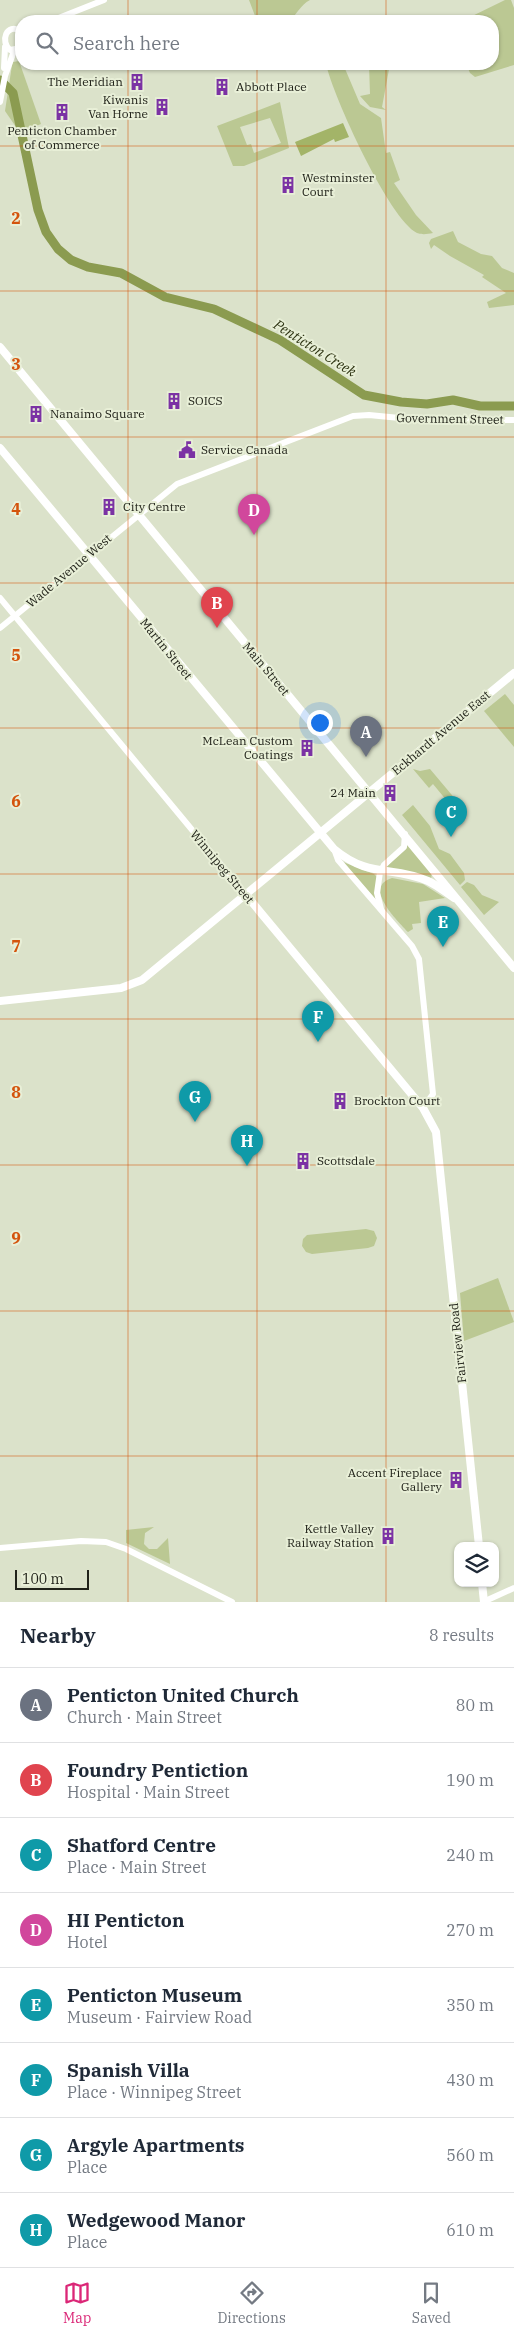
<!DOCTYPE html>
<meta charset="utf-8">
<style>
:root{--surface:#fff;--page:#f6f6f7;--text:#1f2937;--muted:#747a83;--line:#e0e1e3;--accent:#db2777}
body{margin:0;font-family:"IBM Plex Serif",serif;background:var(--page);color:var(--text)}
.controls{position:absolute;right:15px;bottom:15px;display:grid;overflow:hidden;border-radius:10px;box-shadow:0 1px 4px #0004}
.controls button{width:45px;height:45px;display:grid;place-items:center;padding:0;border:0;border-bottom:1px solid var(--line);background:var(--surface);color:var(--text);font:25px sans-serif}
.scale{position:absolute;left:15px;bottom:12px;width:74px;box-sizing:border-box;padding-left:5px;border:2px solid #202219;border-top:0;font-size:14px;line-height:18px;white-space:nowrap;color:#202219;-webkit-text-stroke:4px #e8efd7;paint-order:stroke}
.you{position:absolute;left:319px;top:722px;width:18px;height:18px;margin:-12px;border:4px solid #fff;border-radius:50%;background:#1a73e8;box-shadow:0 0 0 8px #1a73e833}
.badge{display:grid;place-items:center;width:32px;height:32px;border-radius:50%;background:var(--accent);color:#fff;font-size:16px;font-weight:700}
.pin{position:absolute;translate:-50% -41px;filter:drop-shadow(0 1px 2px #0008)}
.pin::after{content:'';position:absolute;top:26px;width:18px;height:15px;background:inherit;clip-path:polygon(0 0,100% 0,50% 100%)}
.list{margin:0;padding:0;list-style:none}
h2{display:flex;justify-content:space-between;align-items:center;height:65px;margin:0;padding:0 20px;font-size:21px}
h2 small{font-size:16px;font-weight:400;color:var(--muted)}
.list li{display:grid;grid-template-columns:32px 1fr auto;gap:15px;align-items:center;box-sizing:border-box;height:75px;padding:0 20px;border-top:1px solid var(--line)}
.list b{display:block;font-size:19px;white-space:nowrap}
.list p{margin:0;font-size:16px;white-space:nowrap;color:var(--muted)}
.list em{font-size:16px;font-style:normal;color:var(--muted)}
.icon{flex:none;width:28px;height:28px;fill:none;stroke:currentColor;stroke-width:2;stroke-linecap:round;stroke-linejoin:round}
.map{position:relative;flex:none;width:514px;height:1602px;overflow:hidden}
.search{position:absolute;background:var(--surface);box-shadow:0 1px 4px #0004;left:15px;right:15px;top:15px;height:55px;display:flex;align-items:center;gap:12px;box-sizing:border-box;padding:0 18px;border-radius:20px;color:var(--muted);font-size:19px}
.sheet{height:665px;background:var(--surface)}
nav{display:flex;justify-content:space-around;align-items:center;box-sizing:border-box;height:70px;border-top:1px solid var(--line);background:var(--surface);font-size:14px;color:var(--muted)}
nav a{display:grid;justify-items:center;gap:2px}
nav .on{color:var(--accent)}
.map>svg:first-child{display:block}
</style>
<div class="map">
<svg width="514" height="1602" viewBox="0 0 514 1602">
<rect width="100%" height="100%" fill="#dbe2ca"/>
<!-- green -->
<g fill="#bbc893" fill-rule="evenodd">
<path d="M 249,0 L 310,0 C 300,5 298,14 290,19 C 282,24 266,21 257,21 Z"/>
<polygon points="505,0 511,0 514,8 514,65 475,77 470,73 466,64 493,64 493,21 462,21"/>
<polygon points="19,61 41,124 29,129 16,127 5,111 12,65 13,62"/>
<path d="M 326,64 L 343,64 L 360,104 L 381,118 L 386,153 L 390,152 L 400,180 L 394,183 L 416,215 L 433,233 C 427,234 423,235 417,233 C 389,219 333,96 326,64 Z"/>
<polygon points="369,64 390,64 382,107 386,110 370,107 360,96 370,94"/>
<path d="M 280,102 L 289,148 L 244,166 L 233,166 L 217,126 ZM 270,118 L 281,143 L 254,153 L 251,144 L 247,145 L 240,127 Z"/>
<polygon points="453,231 458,242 481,254 492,256 502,268 514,273 514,305 489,308 487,302 506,293 482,277 484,275 450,256 434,245 431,249 429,243 431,239"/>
<polygon points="505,694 514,705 514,747 484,711"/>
<polygon points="413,769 420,771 430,769 467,813 461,818 433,784 429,788"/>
<polygon points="413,805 430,826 439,849 450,854 464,873 465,880 460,885 402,815"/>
<polygon points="407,844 432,873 431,879 384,870"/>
<polygon points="343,862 374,874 377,877 377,901"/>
<path d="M 392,878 L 423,884 L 445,898 L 419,902 L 421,923 L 412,924 L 413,929 L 408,932 C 398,921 362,887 392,878 Z"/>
<polygon points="467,882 474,885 482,895 499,902 484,915 461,887"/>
<polygon points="366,1229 374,1231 377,1238 374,1246 368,1248 312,1254 306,1252 302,1246 303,1239 307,1235"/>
<polygon points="498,1278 514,1322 464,1341 460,1293"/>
<polygon points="154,1527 145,1533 144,1544 149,1549 157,1549 168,1538 170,1564 126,1543 126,1530"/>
</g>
<!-- forest -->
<polygon fill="#a3b468" points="343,123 349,137 335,142 334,139 301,156 295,142"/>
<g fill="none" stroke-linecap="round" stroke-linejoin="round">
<!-- river -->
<polyline stroke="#8b9b50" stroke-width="9" points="0,80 13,93 38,210 46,232 58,249 71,260 88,267 121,273 165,297 214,309 280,340 364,395 401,402 427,404 453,400 480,406 514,406"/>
<!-- minor -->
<g stroke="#fff" stroke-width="6">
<polyline points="51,21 104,0"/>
<path d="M 21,31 C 6,22 0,42 10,50 L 21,48"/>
<polyline points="4,68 5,47"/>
<polyline points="0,102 5,76 14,51"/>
<polyline points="0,598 246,895"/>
<polyline points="0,628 177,484 353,416 369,415 420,420 514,420"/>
<polyline points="334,849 338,860 412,946 419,959 433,1094 423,1108"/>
<polyline points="381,909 377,893 380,872 384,865 404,847 405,834"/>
<polyline points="0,1548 81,1541 106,1542 126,1549 232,1602"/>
<polyline points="483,1602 514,1588"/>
</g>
<!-- major -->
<g stroke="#fff" stroke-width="8">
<polyline points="0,347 514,968"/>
<path d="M 0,448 L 334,849 C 370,879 392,865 428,881 C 437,885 445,892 454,898"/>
<polyline points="246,895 423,1108 436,1132 479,1546"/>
<polyline points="0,1001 121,988 142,980 514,673"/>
<polyline points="482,1583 484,1602"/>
</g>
</g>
<!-- grid -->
<path fill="none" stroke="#d4540d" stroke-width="1" stroke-opacity="0.55" d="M 128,0 L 128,21M 257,0 L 257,21M 386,0 L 386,21M 128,64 L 128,1602M 257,64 L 257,1602M 386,64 L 386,1602M 0,146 L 514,146M 0,291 L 514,291M 0,437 L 514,437M 0,583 L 514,583M 0,728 L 514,728M 0,874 L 514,874M 0,1019 L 514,1019M 0,1165 L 514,1165M 0,1311 L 514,1311M 0,1456 L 514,1456"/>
<!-- icons -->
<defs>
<g id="building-bare" transform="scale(1.35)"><path d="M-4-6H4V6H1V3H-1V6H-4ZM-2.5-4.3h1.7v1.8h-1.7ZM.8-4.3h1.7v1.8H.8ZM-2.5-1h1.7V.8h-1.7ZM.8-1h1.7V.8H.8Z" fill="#7b32a4" stroke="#e8efd7" stroke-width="2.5" paint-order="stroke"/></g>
<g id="civic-bare" transform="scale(1.35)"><path d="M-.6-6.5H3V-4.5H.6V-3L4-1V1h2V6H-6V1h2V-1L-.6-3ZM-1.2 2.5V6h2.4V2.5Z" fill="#7b32a4" stroke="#e8efd7" stroke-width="2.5" paint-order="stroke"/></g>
</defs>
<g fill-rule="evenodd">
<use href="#building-bare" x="137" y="82"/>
<use href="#building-bare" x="222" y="87"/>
<use href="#building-bare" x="162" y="107"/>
<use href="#building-bare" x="62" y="112"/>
<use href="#building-bare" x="288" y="185"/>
<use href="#building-bare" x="174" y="401"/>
<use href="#building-bare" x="36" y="414"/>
<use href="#civic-bare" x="187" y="450"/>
<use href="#building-bare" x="109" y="507"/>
<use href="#building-bare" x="307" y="748"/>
<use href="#building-bare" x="390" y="793"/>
<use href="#building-bare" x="340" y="1101"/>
<use href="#building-bare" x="303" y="1161"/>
<use href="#building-bare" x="456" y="1480"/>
<use href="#building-bare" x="388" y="1536"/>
</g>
<g text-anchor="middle" stroke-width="4" stroke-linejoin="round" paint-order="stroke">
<!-- poi labels -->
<g font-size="12" fill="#202219" stroke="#e8efd7" text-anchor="start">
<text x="123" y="86" text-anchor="end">The Meridian</text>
<text x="236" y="91">Abbott Place</text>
<text x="148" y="104" text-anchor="end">Kiwanis<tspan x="148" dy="14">Van Horne</tspan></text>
<text x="62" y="135" text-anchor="middle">Penticton Chamber<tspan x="62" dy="14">of Commerce</tspan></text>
<text x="302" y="182">Westminster<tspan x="302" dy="14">Court</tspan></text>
<text x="188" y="405">SOICS</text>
<text x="50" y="418">Nanaimo Square</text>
<text x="201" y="454">Service Canada</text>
<text x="123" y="511">City Centre</text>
<text x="293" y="745" text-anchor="end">McLean Custom<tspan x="293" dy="14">Coatings</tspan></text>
<text x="376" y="797" text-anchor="end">24 Main</text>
<text x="354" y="1105">Brockton Court</text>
<text x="317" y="1165">Scottsdale</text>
<text x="442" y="1477" text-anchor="end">Accent Fireplace<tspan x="442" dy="14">Gallery</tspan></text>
<text x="374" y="1533" text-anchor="end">Kettle Valley<tspan x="374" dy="14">Railway Station</tspan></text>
</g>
<!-- street labels -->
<g font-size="12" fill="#202219" stroke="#e8efd7">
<text transform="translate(450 419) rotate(1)" y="4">Government Street</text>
<text transform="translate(69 571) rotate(-40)" y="4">Wade Avenue West</text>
<text transform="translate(166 649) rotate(51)" y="4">Martin Street</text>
<text transform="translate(266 669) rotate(50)" y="4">Main Street</text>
<text transform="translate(441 733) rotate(-40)" y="4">Eckhardt Avenue East</text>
<text transform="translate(222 867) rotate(50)" y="4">Winnipeg Street</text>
<text transform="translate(458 1343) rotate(-96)" y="4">Fairview Road</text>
</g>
<!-- water labels -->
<g font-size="14" font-style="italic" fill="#2f3514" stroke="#e8efd7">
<text transform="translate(315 348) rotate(32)" y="5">Penticton Creek</text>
</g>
</g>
<g font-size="16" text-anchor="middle" font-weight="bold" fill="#d4540d" stroke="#e8efd7" stroke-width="4" stroke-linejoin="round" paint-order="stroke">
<text x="16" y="224">2</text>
<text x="16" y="370">3</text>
<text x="16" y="515">4</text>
<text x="16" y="661">5</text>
<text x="16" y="807">6</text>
<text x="16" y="952">7</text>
<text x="16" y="1098">8</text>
<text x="16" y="1244">9</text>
</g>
</svg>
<div class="controls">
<button><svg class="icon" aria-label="layers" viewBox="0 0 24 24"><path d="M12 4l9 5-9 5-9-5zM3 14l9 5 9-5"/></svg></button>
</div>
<div class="scale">100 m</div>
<div class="you"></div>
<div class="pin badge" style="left:366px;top:757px;background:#6b7280">A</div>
<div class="pin badge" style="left:217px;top:628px;background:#e0444e">B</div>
<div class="pin badge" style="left:451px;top:837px;background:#0f9aa8">C</div>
<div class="pin badge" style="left:254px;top:535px;background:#d1479c">D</div>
<div class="pin badge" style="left:443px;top:947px;background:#0f9aa8">E</div>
<div class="pin badge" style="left:318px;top:1042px;background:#0f9aa8">F</div>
<div class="pin badge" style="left:195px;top:1122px;background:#0f9aa8">G</div>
<div class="pin badge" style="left:247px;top:1166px;background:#0f9aa8">H</div>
<div class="search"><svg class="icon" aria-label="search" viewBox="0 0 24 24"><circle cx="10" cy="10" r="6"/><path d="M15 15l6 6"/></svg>Search here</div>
</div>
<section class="sheet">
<h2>Nearby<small>8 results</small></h2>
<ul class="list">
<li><span class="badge" style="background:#6b7280">A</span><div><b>Penticton United Church</b><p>Church · Main Street</p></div><em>80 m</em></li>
<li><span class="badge" style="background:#e0444e">B</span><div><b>Foundry Pentiction</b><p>Hospital · Main Street</p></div><em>190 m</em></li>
<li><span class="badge" style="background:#0f9aa8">C</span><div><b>Shatford Centre</b><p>Place · Main Street</p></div><em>240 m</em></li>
<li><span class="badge" style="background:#d1479c">D</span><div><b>HI Penticton</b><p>Hotel</p></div><em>270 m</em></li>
<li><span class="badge" style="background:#0f9aa8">E</span><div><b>Penticton Museum</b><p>Museum · Fairview Road</p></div><em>350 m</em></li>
<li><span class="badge" style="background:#0f9aa8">F</span><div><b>Spanish Villa</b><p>Place · Winnipeg Street</p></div><em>430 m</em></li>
<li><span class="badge" style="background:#0f9aa8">G</span><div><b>Argyle Apartments</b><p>Place</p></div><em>560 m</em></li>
<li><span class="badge" style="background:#0f9aa8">H</span><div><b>Wedgewood Manor</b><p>Place</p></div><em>610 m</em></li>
</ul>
</section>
<nav>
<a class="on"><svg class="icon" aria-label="map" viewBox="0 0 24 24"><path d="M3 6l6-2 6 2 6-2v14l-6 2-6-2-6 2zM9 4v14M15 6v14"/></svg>Map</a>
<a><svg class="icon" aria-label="directions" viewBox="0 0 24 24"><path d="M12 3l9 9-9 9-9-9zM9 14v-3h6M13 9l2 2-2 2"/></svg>Directions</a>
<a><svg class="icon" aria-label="saved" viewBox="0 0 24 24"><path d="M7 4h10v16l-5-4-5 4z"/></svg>Saved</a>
</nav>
